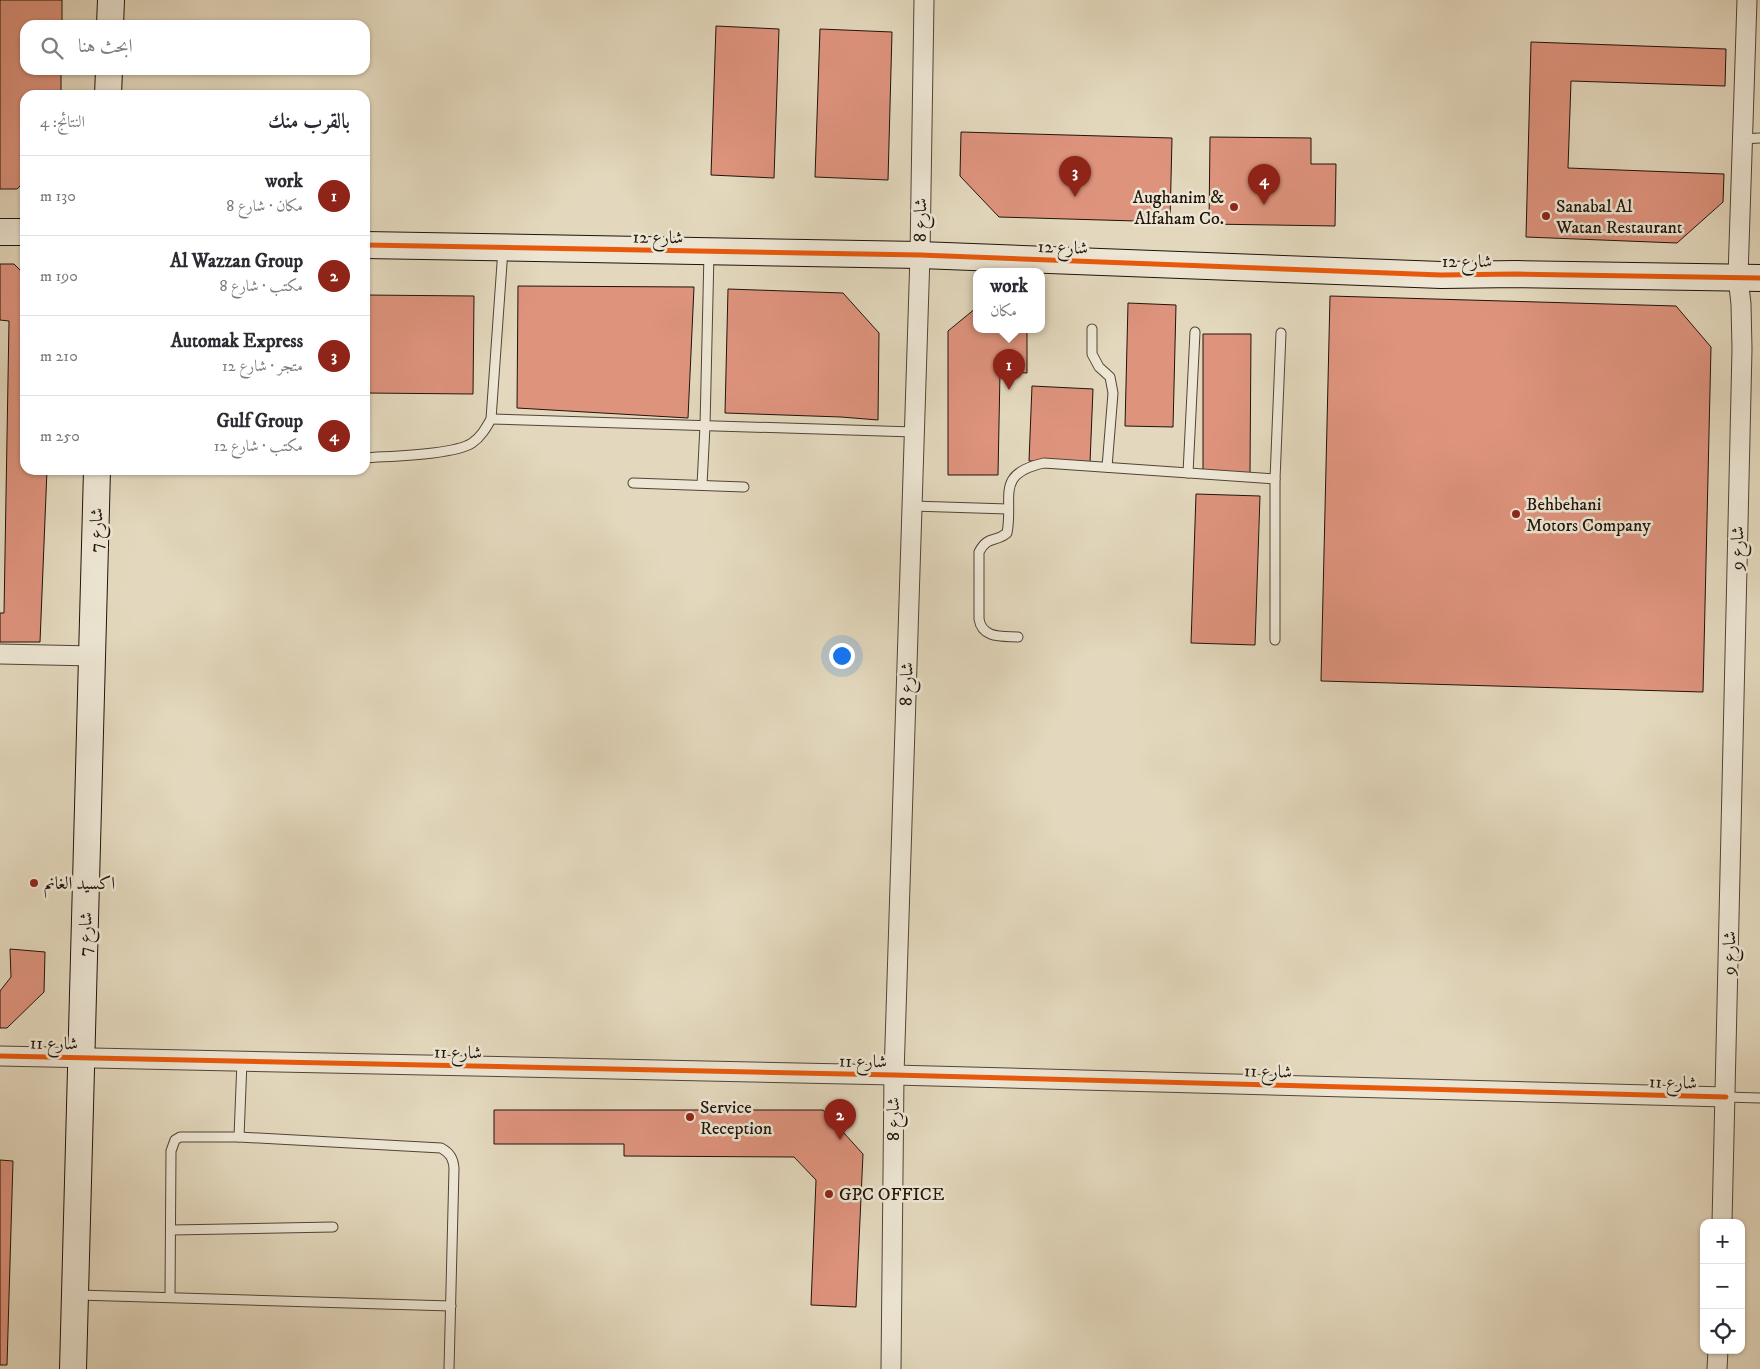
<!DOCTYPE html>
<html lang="ar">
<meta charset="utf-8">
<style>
:root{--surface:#fff;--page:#f2f2f3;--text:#2b2b33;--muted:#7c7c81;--line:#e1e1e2;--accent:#8f2418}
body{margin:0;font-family:"IM FELL DW Pica",Amiri,serif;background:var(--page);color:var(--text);direction:rtl}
.controls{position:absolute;right:15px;bottom:15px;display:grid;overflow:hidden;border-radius:10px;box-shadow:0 1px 4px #0004}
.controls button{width:45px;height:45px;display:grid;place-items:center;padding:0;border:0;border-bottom:1px solid var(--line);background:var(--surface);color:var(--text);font:25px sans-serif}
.you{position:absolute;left:841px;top:655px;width:18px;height:18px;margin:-12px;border:4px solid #fff;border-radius:50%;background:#1a73e8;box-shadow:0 0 0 8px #1a73e833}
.badge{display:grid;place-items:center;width:32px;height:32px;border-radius:50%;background:var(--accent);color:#fff;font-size:16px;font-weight:700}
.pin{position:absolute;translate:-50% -41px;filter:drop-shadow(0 1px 2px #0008)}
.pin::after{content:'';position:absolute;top:26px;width:18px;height:15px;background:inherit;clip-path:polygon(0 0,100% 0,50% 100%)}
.popup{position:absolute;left:973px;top:268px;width:72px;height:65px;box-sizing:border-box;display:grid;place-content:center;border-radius:10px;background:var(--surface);filter:drop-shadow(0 1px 4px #0005);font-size:16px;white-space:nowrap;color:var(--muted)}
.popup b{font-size:19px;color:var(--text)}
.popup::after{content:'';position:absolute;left:50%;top:100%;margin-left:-10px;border:10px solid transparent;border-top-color:var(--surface)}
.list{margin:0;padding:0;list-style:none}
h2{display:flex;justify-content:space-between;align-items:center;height:65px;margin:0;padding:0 20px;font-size:21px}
h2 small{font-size:16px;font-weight:400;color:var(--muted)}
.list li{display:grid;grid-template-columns:32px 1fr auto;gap:15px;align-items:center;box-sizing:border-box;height:80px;padding:0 20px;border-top:1px solid var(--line)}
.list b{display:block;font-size:19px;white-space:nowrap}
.list p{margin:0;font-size:16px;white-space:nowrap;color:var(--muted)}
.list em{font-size:16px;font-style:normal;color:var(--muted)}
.icon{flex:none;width:28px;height:28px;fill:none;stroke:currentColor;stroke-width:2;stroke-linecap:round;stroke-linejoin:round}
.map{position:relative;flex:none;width:1760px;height:1369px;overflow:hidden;direction:ltr}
.search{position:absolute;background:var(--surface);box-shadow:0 1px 4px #0004;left:20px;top:20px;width:350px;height:55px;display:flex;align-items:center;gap:12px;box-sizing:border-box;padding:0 18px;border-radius:15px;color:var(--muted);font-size:19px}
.panel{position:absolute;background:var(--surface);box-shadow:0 1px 4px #0004;left:20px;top:90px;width:350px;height:385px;border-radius:15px;direction:rtl}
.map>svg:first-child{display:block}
</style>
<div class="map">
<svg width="1760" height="1369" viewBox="0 0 1760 1369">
<rect width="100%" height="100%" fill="#e3d8bd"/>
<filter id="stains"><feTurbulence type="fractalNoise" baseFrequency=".004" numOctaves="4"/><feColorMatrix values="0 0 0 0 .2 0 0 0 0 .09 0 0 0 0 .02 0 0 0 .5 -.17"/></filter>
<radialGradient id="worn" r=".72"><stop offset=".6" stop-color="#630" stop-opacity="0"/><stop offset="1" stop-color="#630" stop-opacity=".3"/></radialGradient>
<!-- building -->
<g fill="#de937d" stroke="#20130a">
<polygon points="0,0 62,0 62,25 25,25 25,70 61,70 61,95 25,95 25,181 17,189 0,189"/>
<polygon points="716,26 779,29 774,178 711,175"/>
<polygon points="820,29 892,32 888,180 815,177"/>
<polygon points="1531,42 1726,49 1725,86 1571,81 1568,168 1724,174 1723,202 1677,243 1526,237"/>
<polygon points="961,132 1172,138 1170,222 999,217 960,176"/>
<polygon points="1210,137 1311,138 1311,164 1336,164 1335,226 1209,224"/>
<polygon points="0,264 14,264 25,275 25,470 47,470 40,642 0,642 0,613 4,613 9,321 0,320"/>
<polygon points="518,286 694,287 688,418 517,408"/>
<polygon points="728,289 843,293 879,333 878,420 841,417 725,413"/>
<polygon points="365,295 474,296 473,394 365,393"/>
<polygon points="1330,296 1676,306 1711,347 1703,692 1321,681"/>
<polygon points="1128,303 1176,305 1173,427 1125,426"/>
<polygon points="976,308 976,329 1027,329 1027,373 1000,372 998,475 948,475 948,331"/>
<polygon points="1203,334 1251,334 1250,474 1203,474"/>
<polygon points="1032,386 1093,389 1090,463 1029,461"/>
<polygon points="1196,494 1260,496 1255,645 1191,643"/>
<polygon points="10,949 45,952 44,992 7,1028 0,1028 0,991 11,977"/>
<polygon points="494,1110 823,1110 863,1154 856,1307 811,1305 816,1180 794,1157 624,1156 624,1144 494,1144"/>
<polygon points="0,1160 13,1161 7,1365 0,1365"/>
</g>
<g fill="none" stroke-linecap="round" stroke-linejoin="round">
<!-- lane casing -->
<g stroke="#514437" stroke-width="11">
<g id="lane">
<polyline points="1742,139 1760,138"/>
<polyline points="1092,329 1092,354 1099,367 1110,377 1113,393 1107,467"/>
<polyline points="491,419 914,432"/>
<path d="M 365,458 C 389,456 454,455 472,443 C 481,437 486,428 491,419 L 503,249"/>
<polyline points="1188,473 1195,332"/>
<polyline points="633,483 744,487"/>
<polyline points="702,485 705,426 709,253"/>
<polyline points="912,506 1008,509"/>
<path d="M 1018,637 C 1003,636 982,639 979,619 L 979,552 C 988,535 995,543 1007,533 C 1014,497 994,474 1044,463 L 1275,479"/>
<polyline points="1275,640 1275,479 1281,333"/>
<polyline points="1726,1097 1760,1098"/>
<polyline points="239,1137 242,1061"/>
<polyline points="171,1230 333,1227"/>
<polyline points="78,1295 451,1306"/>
<path d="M 170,1297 L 171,1151 L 175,1140 L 180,1137 L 239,1137 L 441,1148 C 450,1153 453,1158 454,1168 L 449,1369"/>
</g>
</g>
<!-- street casing -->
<g stroke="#514437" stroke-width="21">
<g id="street">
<polyline points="0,654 93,656"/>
<polyline points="0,1056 894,1075 1726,1097"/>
<polyline points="1722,1223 1742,349 1741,304 1738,277 1747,0"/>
<polyline points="891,1369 894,1075 920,255 924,0"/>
<polyline points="1717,1369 1718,1350"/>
</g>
</g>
<!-- secondary casing -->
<g stroke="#20130a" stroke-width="28">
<g id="secondary">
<polyline points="110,25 111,0"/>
<polyline points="108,95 109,70"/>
<polyline points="0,232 25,232"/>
<polyline points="365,245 920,255 1441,275 1516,274 1760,278"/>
<polyline points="73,1369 97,470"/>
</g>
</g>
<!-- lane -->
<use href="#lane" stroke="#ede6d4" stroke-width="9"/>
<!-- street -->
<use href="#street" stroke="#ede6d4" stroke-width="19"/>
<!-- secondary -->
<use href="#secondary" stroke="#ede6d4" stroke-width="26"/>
<!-- cycleway casing -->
<g stroke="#ede6d4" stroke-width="8">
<g id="cycleway">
<polyline points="365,245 920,255 1441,275 1516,274 1760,278"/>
<polyline points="0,1056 894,1075 1726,1097"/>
</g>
</g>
<!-- cycleway -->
<use href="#cycleway" stroke="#e8590c" stroke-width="5"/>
</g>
<!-- markers -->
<g fill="#8f2418" stroke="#ede6d4" stroke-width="2">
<circle cx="1234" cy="207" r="5"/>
<circle cx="1546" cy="216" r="5"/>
<circle cx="1516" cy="514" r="5"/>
<circle cx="34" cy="883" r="5"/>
<circle cx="690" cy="1117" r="5"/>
<circle cx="829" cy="1194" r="5"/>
</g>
<g text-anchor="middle" stroke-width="5" stroke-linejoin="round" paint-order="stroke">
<!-- poi labels -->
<g font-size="18" fill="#20130a" stroke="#ede6d4" text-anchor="start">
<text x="1224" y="203" text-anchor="end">Aughanim &amp;<tspan x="1224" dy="21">Alfaham Co.</tspan></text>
<text x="1556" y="212">Sanabal Al<tspan x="1556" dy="21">Watan Restaurant</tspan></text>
<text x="1526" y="510">Behbehani<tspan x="1526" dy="21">Motors Company</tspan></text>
<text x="44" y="889">اكسيد الغانم</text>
<text x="700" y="1113">Service<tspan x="700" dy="21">Reception</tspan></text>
<text x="839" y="1200">GPC OFFICE</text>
</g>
<!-- street labels -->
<g font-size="18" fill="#20130a" stroke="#ede6d4">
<text transform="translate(920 220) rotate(-89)" y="6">شارع 8</text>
<text transform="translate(658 237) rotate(1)" y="6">شارع 12</text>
<text transform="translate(1063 247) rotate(2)" y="6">شارع 12</text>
<text x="1467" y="267">شارع 12</text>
<text transform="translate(96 530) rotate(-89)" y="6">شارع 7</text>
<text transform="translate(1737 548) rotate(-89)" y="6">شارع 9</text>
<text transform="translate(906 684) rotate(-88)" y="6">شارع 8</text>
<text transform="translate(85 934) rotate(-88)" y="6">شارع 7</text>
<text transform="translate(1729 953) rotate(-89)" y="6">شارع 9</text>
<text transform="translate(54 1043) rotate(1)" y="6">شارع 11</text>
<text transform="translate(458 1052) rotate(1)" y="6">شارع 11</text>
<text transform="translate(863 1061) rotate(1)" y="6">شارع 11</text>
<text transform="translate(1268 1071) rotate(2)" y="6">شارع 11</text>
<text transform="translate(1673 1082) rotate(2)" y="6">شارع 11</text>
<text transform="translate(893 1119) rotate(-90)" y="6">شارع 8</text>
</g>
</g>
<rect width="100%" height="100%" filter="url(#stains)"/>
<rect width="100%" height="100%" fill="url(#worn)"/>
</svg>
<div class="controls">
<button>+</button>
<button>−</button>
<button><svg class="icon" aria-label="locate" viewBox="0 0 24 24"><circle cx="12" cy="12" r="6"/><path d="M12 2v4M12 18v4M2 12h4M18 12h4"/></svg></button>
</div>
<div class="you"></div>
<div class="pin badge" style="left:1009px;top:390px">1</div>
<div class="popup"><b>work</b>مكان</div>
<div class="pin badge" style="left:840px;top:1140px">2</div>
<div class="pin badge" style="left:1075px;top:197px">3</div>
<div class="pin badge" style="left:1264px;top:205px">4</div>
<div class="search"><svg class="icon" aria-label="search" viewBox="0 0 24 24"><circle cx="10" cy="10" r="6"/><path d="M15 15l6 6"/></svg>ابحث هنا</div>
<section class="panel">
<h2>بالقرب منك<small>النتائج: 4</small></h2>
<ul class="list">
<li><span class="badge">1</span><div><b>work</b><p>مكان · شارع 8</p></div><em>130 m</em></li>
<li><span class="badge">2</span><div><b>Al Wazzan Group</b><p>مكتب · شارع 8</p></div><em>190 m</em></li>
<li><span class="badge">3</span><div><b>Automak Express</b><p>متجر · شارع 12</p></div><em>210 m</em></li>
<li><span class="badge">4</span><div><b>Gulf Group</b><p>مكتب · شارع 12</p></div><em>250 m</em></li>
</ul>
</section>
</div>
